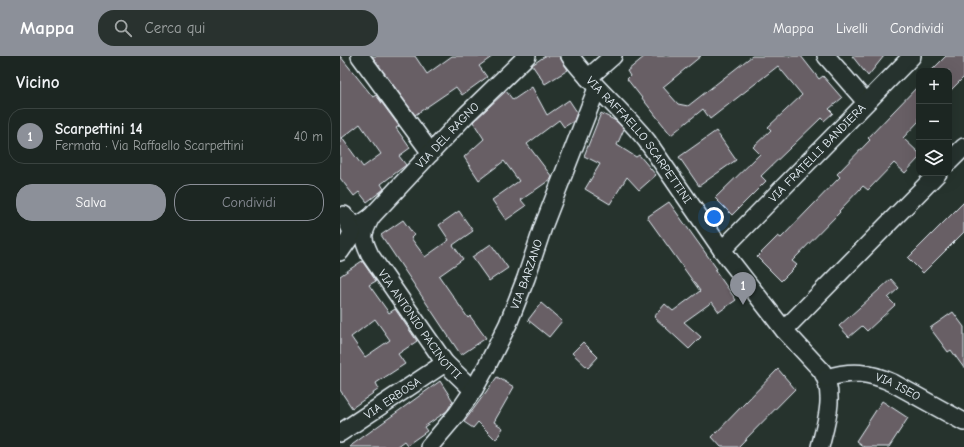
<!DOCTYPE html>
<html lang="it">
<meta charset="utf-8">
<style>
:root{--surface:#1c2622;--page:#29322f;--text:#f1f3f6;--muted:#a0a5a5;--line:#3a4340;--accent:#8c9099}
body{margin:0;font-family:"Comic Neue",sans-serif;background:var(--page);color:var(--text)}
.controls{position:absolute;right:12px;top:12px;display:grid;overflow:hidden;border-radius:8px;box-shadow:0 4px 16px #0002}
.controls button{width:36px;height:36px;display:grid;place-items:center;padding:0;border:0;border-bottom:1px solid var(--line);background:var(--surface);color:var(--text);font:20px sans-serif}
.you{position:absolute;left:374px;top:161px;width:14px;height:14px;margin:-10px;border:3px solid #fff;border-radius:50%;background:#1a73e8;box-shadow:0 0 0 6px #1a73e833}
.badge{display:grid;place-items:center;width:26px;height:26px;border-radius:50%;background:var(--accent);color:#fff;font-size:13px;font-weight:700}
.pin{position:absolute;translate:-50% -33px;filter:drop-shadow(0 1px 2px #0008)}
.pin::after{content:'';position:absolute;top:21px;width:14px;height:12px;background:inherit;clip-path:polygon(0 0,100% 0,50% 100%)}
.list{margin:0;padding:0;list-style:none}
h2{display:flex;justify-content:space-between;align-items:center;height:52px;margin:0;padding:0 16px;font-size:17px}
h2 small{font-size:13px;font-weight:400;color:var(--muted)}
.list li{display:grid;grid-template-columns:26px 1fr auto;gap:12px;align-items:center;box-sizing:border-box;height:56px;margin:0 8px 8px;padding:0 8px;border:1px solid var(--line);border-radius:16px}
.list b{display:block;font-size:15px;white-space:nowrap}
.list p{margin:0;font-size:13px;white-space:nowrap;color:var(--muted)}
.list em{font-size:13px;font-style:normal;color:var(--muted)}
.actions{display:flex;gap:8px;padding:12px 16px}
.actions a{flex:1;padding:9px 0;border:1px solid var(--accent);border-radius:16px;text-align:center;font-size:14px;color:var(--accent)}
.actions .main{background:var(--accent);color:#fff}
.icon{flex:none;width:22px;height:22px;fill:none;stroke:currentColor;stroke-width:2;stroke-linecap:round;stroke-linejoin:round}
.map{position:relative;flex:none;width:624px;height:391px;overflow:hidden}
header{display:flex;align-items:center;gap:24px;box-sizing:border-box;height:56px;padding:0 20px;background:var(--accent);color:#fff}
header strong{font-size:19px}
nav{display:flex;gap:22px;margin-inline-start:auto;font-size:14px}
.search{width:280px;height:36px;background:var(--page);display:flex;align-items:center;gap:10px;box-sizing:border-box;padding:0 14px;border-radius:16px;color:var(--muted);font-size:15px}
main{display:flex}
aside{flex:1;background:var(--surface)}
.map>svg:first-child{display:block}
</style>
<header>
<strong>Mappa</strong>
<div class="search"><svg class="icon" aria-label="search" viewBox="0 0 24 24"><circle cx="10" cy="10" r="6"/><path d="M15 15l6 6"/></svg>Cerca qui</div>
<nav><a>Mappa</a><a>Livelli</a><a>Condividi</a></nav>
</header>
<main>
<aside>
<h2>Vicino<small></small></h2>
<ul class="list">
<li><span class="badge">1</span><div><b>Scarpettini 14</b><p>Fermata · Via Raffaello Scarpettini</p></div><em>40 m</em></li>
</ul>
<div class="actions"><a class="main">Salva</a><a>Condividi</a></div>
</aside>
<div class="map">
<svg width="624" height="391" viewBox="0 0 624 391">
<rect width="100%" height="100%" fill="#26332d"/>
<filter id="ink" filterUnits="userSpaceOnUse"><feTurbulence type="fractalNoise" baseFrequency=".025" numOctaves="2"/><feDisplacementMap in="SourceGraphic" scale="8" xChannelSelector="R" yChannelSelector="G"/><feConvolveMatrix kernelMatrix="1 2 1 2 8 2 1 2 1" color-interpolation-filters="sRGB"/></filter>
<g filter="url(#ink)">
<!-- building -->
<g fill="#675e65" stroke="#e8f1f8" fill-rule="evenodd">
<path d="M 0,0 L 33,41 L 36,39 L 59,70 L 56,72 L 70,92 L 59,100 L 66,109 L 41,128 L 44,133 L 27,146 L 19,136 L 14,140 L 0,122 ZM 20,68 L 41,98 L 23,111 L 2,82 Z"/>
<polygon points="32,0 75,0 87,18 112,0 153,0 139,10 147,21 122,39 116,31 75,59"/>
<polygon points="205,0 219,0 228,14 205,28 192,9"/>
<polygon points="305,0 361,0 323,31 338,48 348,50 412,0 461,0 479,23 483,20 502,42 489,53 493,57 484,65 481,62 421,120 426,125 392,159 375,142 420,98 413,91 431,74 428,71 462,39 438,10 370,63 363,53 331,79 287,23 290,20 287,15"/>
<polygon points="512,0 544,0 528,20"/>
<polygon points="606,0 624,0 624,21 609,36 609,15 591,15"/>
<polygon points="579,29 579,65 563,82 579,97 579,102 565,117 554,107 528,134 523,130 499,155 500,156 452,205 457,209 441,225 417,201 438,180 441,182 500,121 497,118 530,84 528,82"/>
<polygon points="192,31 207,59 229,44 237,56 234,65 224,71 219,64 187,88 212,121 211,123 181,144 186,150 166,164 152,144 179,125 164,105 139,124 124,101 144,83 133,66 166,35 173,44"/>
<polygon points="261,57 276,65 284,73 277,89 296,101 299,99 316,119 299,134 287,121 270,148 245,133 260,108 244,100"/>
<polygon points="376,75 396,104 359,130 339,101"/>
<polygon points="329,146 377,213 375,214 396,244 379,256 372,246 344,266 361,281 349,293 314,261 325,248 333,255 360,235 307,161"/>
<polygon points="624,146 624,176 583,217 568,202"/>
<polygon points="119,155 133,175 113,189 123,203 99,220 128,262 130,260 146,282 121,299 41,179 63,164 74,179 71,182 85,201 109,184 99,169"/>
<polygon points="151,188 168,212 149,225 132,201"/>
<path d="M 22,205 L 36,225 L 29,229 L 49,257 L 55,253 L 77,285 L 58,298 L 65,308 L 36,327 L 39,333 L 12,352 L 0,334 L 0,220 ZM 35,263 L 50,284 L 25,301 L 11,281 Z"/>
<polygon points="551,223 559,232 548,242 555,249 527,275 522,270 509,281 499,270"/>
<polygon points="201,247 222,265 209,281 188,264"/>
<polygon points="613,256 624,271 624,312 611,294 608,296 590,272"/>
<polygon points="243,286 258,301 248,312 232,297"/>
<polygon points="438,313 455,333 398,391 381,391 372,381"/>
<polygon points="157,321 174,331 154,366 163,372 156,384 138,366 133,372 124,366"/>
<polygon points="100,325 113,345 107,355 84,371 87,375 67,389 64,385 56,391 9,391"/>
<polygon points="542,345 568,362 549,391 524,391 516,385"/>
</g>
<g fill="none" stroke-linecap="round" stroke-linejoin="round">
<!-- minor casing -->
<g stroke="#e8f1f8" stroke-width="20">
<g id="minor">
<polyline points="20,0 91,97"/>
<path id="s1" d="M 230,0 C 253,31 283,55 307,85 L 382,194 L 444,274 L 482,315 C 496,338 486,367 480,391"/>
<polyline points="486,0 526,46"/>
<polyline points="248,22 273,0"/>
<polyline points="609,106 624,91"/>
<path id="s2" d="M 5,161 L 15,169 L 21,168 L 31,161 L 126,59 L 187,0"/>
<path id="s3" d="M 31,161 C 22,179 21,180 30,199 L 105,307 L 129,330 L 134,333"/>
<path id="s4" d="M 382,194 L 572,0"/>
<polyline points="0,196 9,183 12,176 4,159"/>
<polyline points="444,274 598,117"/>
<path id="s5" d="M 486,322 C 512,314 529,316 553,327 L 624,366"/>
<path id="s6" d="M 0,377 L 105,307"/>
<path id="s7" d="M 89,391 L 117,358 L 134,333 L 148,308 L 168,268 L 186,222 L 203,171 L 257,32"/>
</g>
</g>
<!-- minor -->
<use href="#minor" stroke="#26332d" stroke-width="17"/>
</g>
</g>
<g text-anchor="middle" stroke-width="3.5" stroke-linejoin="round" paint-order="stroke">
<!-- street labels -->
<g font-size="12" fill="#e8f1f8" stroke="#26332d">
<text dy="4" stroke="none"><textPath href="#s2" startOffset="143">VIA DEL RAGNO</textPath></text>
<text dy="4" stroke="none"><textPath href="#s1" startOffset="109">VIA RAFFAELLO SCARPETTINI</textPath></text>
<text dy="4" stroke="none"><textPath href="#s4" startOffset="136">VIA FRATELLI BANDIERA</textPath></text>
<text dy="4" stroke="none"><textPath href="#s7" startOffset="200">VIA BARZANO</textPath></text>
<text dy="4" stroke="none"><textPath href="#s3" startOffset="126">VIA ANTONIO PACINOTTI</textPath></text>
<text dy="4" stroke="none"><textPath href="#s5" startOffset="75">VIA ISEO</textPath></text>
<text dy="4" stroke="none"><textPath href="#s6" startOffset="63">VIA ERBOSA</textPath></text>
</g>
</g>
</svg>
<div class="controls">
<button>+</button>
<button>−</button>
<button><svg class="icon" aria-label="layers" viewBox="0 0 24 24"><path d="M12 4l9 5-9 5-9-5zM3 14l9 5 9-5"/></svg></button>
</div>
<div class="you"></div>
<div class="pin badge" style="left:403px;top:249px">1</div>
</div>
</main>
